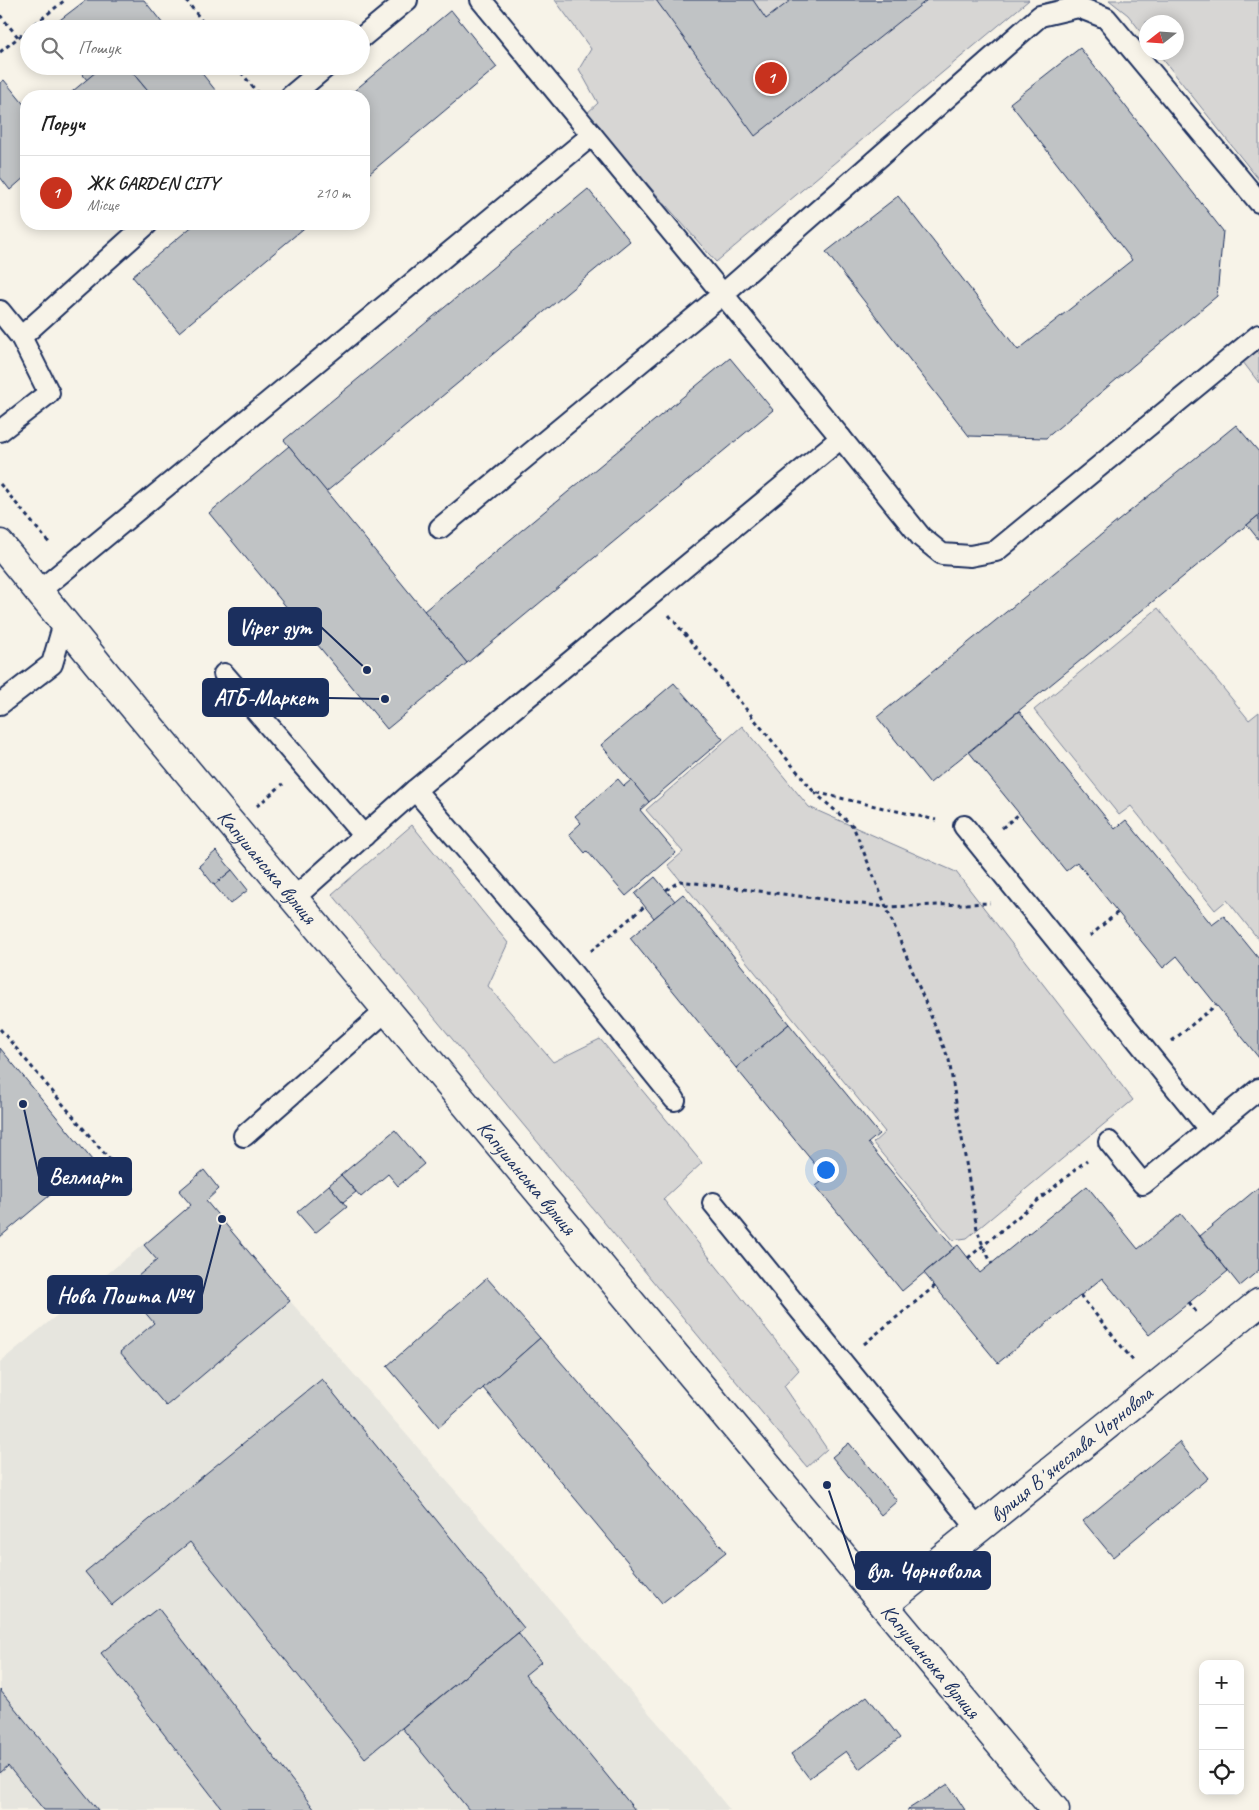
<!DOCTYPE html>
<html lang="uk">
<meta charset="utf-8">
<style>
:root{--surface:#fff;--page:#f2f2f2;--text:#222;--muted:#767676;--line:#e0e0e0;--accent:#c8321e}
body{margin:0;font-family:Caveat,sans-serif;background:var(--page);color:var(--text)}
.controls{position:absolute;right:15px;bottom:15px;display:grid;overflow:hidden;border-radius:10px;box-shadow:0 2px 12px #0003}
.controls button{width:45px;height:45px;display:grid;place-items:center;padding:0;border:0;border-bottom:1px solid var(--line);background:var(--surface);color:var(--text);font:25px sans-serif}
.compass{position:absolute;left:1139px;top:15px;width:45px;height:45px;border-radius:50%;background:var(--surface);box-shadow:0 2px 12px #0003;rotate:253deg}
.you{position:absolute;left:825px;top:1169px;width:18px;height:18px;margin:-12px;border:4px solid #fff;border-radius:50%;background:#1a73e8;box-shadow:0 0 0 8px #1a73e833}
.badge{display:grid;place-items:center;width:32px;height:32px;border-radius:50%;background:var(--accent);color:#fff;font-size:16px;font-weight:700}
.pin{position:absolute;translate:-50% -50%;border:2px solid #fff;box-shadow:0 1px 5px #0006}
.list{margin:0;padding:0;list-style:none}
h2{display:flex;justify-content:space-between;align-items:center;height:65px;margin:0;padding:0 20px;font-size:21px}
h2 small{font-size:16px;font-weight:400;color:var(--muted)}
.list li{display:grid;grid-template-columns:32px 1fr auto;gap:15px;align-items:center;box-sizing:border-box;height:75px;padding:0 20px;border-top:1px solid var(--line)}
.list b{display:block;font-size:19px;white-space:nowrap}
.list p{margin:0;font-size:16px;white-space:nowrap;color:var(--muted)}
.list em{font-size:16px;font-style:normal;color:var(--muted)}
.icon{flex:none;width:28px;height:28px;fill:none;stroke:currentColor;stroke-width:2;stroke-linecap:round;stroke-linejoin:round}
.map{position:relative;flex:none;width:1259px;height:1810px;overflow:hidden}
.search{position:absolute;background:var(--surface);box-shadow:0 2px 12px #0003;left:20px;top:20px;width:350px;height:55px;display:flex;align-items:center;gap:12px;box-sizing:border-box;padding:0 18px;border-radius:28px;color:var(--muted);font-size:19px}
.panel{position:absolute;background:var(--surface);box-shadow:0 2px 12px #0003;left:20px;top:90px;width:350px;height:140px;border-radius:20px}
.map>svg:first-child{display:block}
</style>
<div class="map">
<svg width="1259" height="1810" viewBox="0 0 1259 1810">
<rect width="100%" height="100%" fill="#f7f3e8"/>
<filter id="ink" filterUnits="userSpaceOnUse"><feTurbulence type="fractalNoise" baseFrequency=".02" numOctaves="2"/><feDisplacementMap in="SourceGraphic" scale="10" xChannelSelector="R" yChannelSelector="G"/><feConvolveMatrix kernelMatrix="1 2 1 2 8 2 1 2 1" color-interpolation-filters="sRGB"/></filter>
<g filter="url(#ink)">
<!-- built -->
<polygon fill="#e6e5de" points="204,1170 219,1189 206,1201 290,1301 670,1737 730,1810 0,1810 0,1362 191,1205 179,1191"/>
<!-- green -->
<g fill="#d7d6d4" stroke="#798299">
<polygon points="555,0 1029,0 716,262 586,114 598,103 579,69 591,49"/>
<polygon points="1109,0 1259,0 1259,180 1158,53 1176,52 1176,22 1146,22 1146,38 1128,15"/>
<polygon points="1259,349 1259,383 1243,362"/>
<polygon points="1158,608 1249,720 1259,712 1259,940 1227,900 1215,910 1131,806 1119,815 1034,710"/>
<polygon points="742,726 809,807 956,872 1133,1100 967,1238 953,1240 873,1143 885,1132 668,865 683,852 646,810"/>
<polygon points="412,825 508,943 488,986 553,1062 600,1039 702,1163 663,1199 799,1370 784,1386 827,1449 807,1467 332,894"/>
</g>
<!-- building -->
<g fill="#c0c3c5" stroke="#1b2f5e">
<polygon points="86,0 144,0 167,29 48,29"/>
<polygon points="656,0 753,0 766,19 791,0 927,0 755,136"/>
<polygon points="451,10 497,67 364,178 364,96 348,96"/>
<polygon points="1080,48 1223,231 1217,296 1046,438 969,436 826,252 898,196 1018,350 1132,260 1010,103"/>
<polygon points="76,66 103,66 87,80"/>
<polygon points="103,66 127,66 152,96 67,96"/>
<polygon points="127,66 196,66 220,96 152,96"/>
<polygon points="4,80 26,107 26,176 10,190 0,177 0,83"/>
<polygon points="588,189 630,241 326,492 284,440"/>
<polygon points="195,224 309,224 179,332 132,276"/>
<polygon points="730,358 773,410 467,663 424,611"/>
<polygon points="1236,425 1259,452 1259,515 930,783 877,717"/>
<polygon points="289,446 467,663 387,729 209,513"/>
<polygon points="1259,515 1259,540 1247,525"/>
<polygon points="674,683 723,739 649,802 601,745"/>
<polygon points="1019,711 1115,829 1126,820 1212,925 1224,916 1259,959 1259,1058 1177,956 1163,968 1077,862 1066,871 969,752"/>
<polygon points="618,779 624,786 631,780 649,802 640,810 676,853 626,896 587,851 585,853 569,834 581,823 575,816"/>
<polygon points="216,851 232,870 214,885 199,866"/>
<polygon points="232,870 248,890 230,904 214,885"/>
<polygon points="655,877 675,901 654,918 635,894"/>
<polygon points="683,894 789,1024 736,1068 630,938"/>
<polygon points="789,1024 879,1134 868,1143 954,1248 902,1291 816,1186 826,1178 736,1068"/>
<polygon points="0,1048 92,1160 0,1237"/>
<polygon points="395,1130 424,1164 398,1186 388,1174 361,1197 341,1175"/>
<polygon points="204,1170 219,1189 206,1201 290,1301 166,1406 120,1352 154,1323 124,1288 157,1260 144,1245 191,1205 179,1191"/>
<polygon points="341,1175 356,1192 343,1202 329,1185"/>
<polygon points="329,1185 347,1207 315,1233 297,1212"/>
<polygon points="1087,1186 1138,1249 1181,1214 1228,1271 1149,1335 1102,1278 998,1363 924,1273 958,1245 980,1273"/>
<polygon points="1259,1187 1259,1270 1240,1286 1200,1236"/>
<polygon points="487,1278 540,1338 439,1427 387,1366"/>
<polygon points="540,1338 726,1552 662,1603 483,1388"/>
<polygon points="322,1379 524,1628 365,1758 190,1542 112,1605 85,1572"/>
<polygon points="1179,1442 1208,1478 1113,1557 1083,1521"/>
<polygon points="849,1443 897,1501 881,1515 832,1457"/>
<polygon points="158,1608 315,1810 223,1810 101,1653"/>
<polygon points="518,1633 541,1662 525,1675 635,1810 469,1810 402,1728"/>
<polygon points="0,1690 98,1810 44,1810 8,1766 0,1773"/>
<polygon points="867,1696 900,1738 859,1769 846,1751 809,1778 791,1754"/>
<polygon points="948,1784 965,1810 907,1810"/>
</g>
<g fill="none" stroke-linecap="round" stroke-linejoin="round">
<!-- lane casing -->
<g stroke="#1b2f5e" stroke-width="24">
<g id="lane">
<polyline points="481,0 841,438 921,537 942,554 970,556 996,551 1259,335"/>
<polyline points="361,38 407,0"/>
<polyline points="291,96 327,66"/>
<polyline points="0,311 21,337"/>
<polyline points="0,431 49,393 21,337 147,224"/>
<polyline points="440,528 723,294 1040,16 1078,7 1106,18 1259,202"/>
<polyline points="38,592 592,135"/>
<polyline points="224,674 364,836"/>
<polyline points="0,704 52,664 64,623"/>
<polyline points="415,790 841,438"/>
<polyline points="964,826 1209,1129"/>
<polyline points="294,898 415,790 569,969 675,1100"/>
<polyline points="244,1136 387,1010"/>
<polyline points="1109,1142 1143,1184 1259,1089"/>
<polyline points="713,1203 978,1529"/>
</g>
</g>
<!-- street casing -->
<g stroke="#1b2f5e" stroke-width="31">
<polyline id="street" points="884,1605 1259,1303"/>
</g>
<!-- secondary casing -->
<g stroke="#1b2f5e" stroke-width="31">
<g id="secondary">
<path id="s1" d="M 0,544 L 107,675 L 1055,1810"/>
</g>
</g>
<!-- path -->
<g stroke="#1b2f5e" stroke-width="3" stroke-dasharray="4 4" stroke-linecap="butt">
<polyline points="186,0 208,29"/>
<polyline points="0,15 18,37"/>
<polyline points="29,29 65,0"/>
<polyline points="0,52 29,29"/>
<polyline points="236,66 260,96"/>
<polyline points="0,484 51,545"/>
<polyline points="669,615 814,792 936,820"/>
<polyline points="814,792 853,826 949,1060 977,1229 983,1246 992,1264"/>
<polyline points="257,806 283,784"/>
<polyline points="1002,828 1019,814"/>
<polyline points="666,890 680,881 886,907 990,903"/>
<polyline points="1090,936 1118,912"/>
<polyline points="591,951 645,906"/>
<polyline points="0,1029 134,1189"/>
<polyline points="1172,1041 1216,1005"/>
<polyline points="968,1258 1087,1160"/>
<polyline points="1080,1295 1135,1363"/>
<polyline points="1189,1302 1196,1312"/>
<polyline points="864,1344 935,1286"/>
</g>
<!-- lane -->
<use href="#lane" stroke="#f7f3e8" stroke-width="20"/>
<!-- street -->
<use href="#street" stroke="#f7f3e8" stroke-width="28"/>
<!-- secondary -->
<use href="#secondary" stroke="#f7f3e8" stroke-width="28"/>
</g>
</g>
<g text-anchor="middle" stroke-width="4" stroke-linejoin="round" paint-order="stroke">
<!-- street labels -->
<g font-size="21" fill="#1b2f5e" stroke="#f7f3e8">
<text dy="7" stroke="none"><textPath href="#s1" startOffset="419">Капушанська вулиця</textPath></text>
<text dy="7" stroke="none"><textPath href="#s1" startOffset="824">Капушанська вулиця</textPath></text>
<text transform="translate(1071 1454) rotate(-39)" y="7">вулиця Вʼячеслава Чорновола</text>
<text dy="7" stroke="none"><textPath href="#s1" startOffset="1454">Капушанська вулиця</textPath></text>
</g>
</g>
<!-- callouts -->
<path fill="none" stroke="#1b2f5e" stroke-width="2" d="M367 670L321 627M385 699L328 698M23 1104L39 1177M222 1219L202 1295M827 1485L856 1571"/>
<g fill="#1b2f5e" stroke="#f7f3e8" stroke-width="2">
<circle cx="367" cy="670" r="5"/>
<circle cx="385" cy="699" r="5"/>
<circle cx="23" cy="1104" r="5"/>
<circle cx="222" cy="1219" r="5"/>
<circle cx="827" cy="1485" r="5"/>
</g>
<g fill="#1b2f5e" stroke="#1b2f5e" stroke-width="2">
<rect x="229" y="608" width="92" height="37" rx="5"/>
<rect x="203" y="679" width="125" height="37" rx="5"/>
<rect x="39" y="1158" width="92" height="37" rx="5"/>
<rect x="48" y="1276" width="154" height="37" rx="5"/>
<rect x="856" y="1552" width="134" height="37" rx="5"/>
</g>
<g font-size="22" text-anchor="middle" font-weight="bold" fill="#fff">
<text x="275" y="635">Viper gym</text>
<text x="266" y="705">АТБ-Маркет</text>
<text x="85" y="1184">Велмарт</text>
<text x="125" y="1303">Нова Пошта №4</text>
<text x="923" y="1578">вул. Чорновола</text>
</g>
</svg>
<div class="controls">
<button>+</button>
<button>−</button>
<button><svg class="icon" aria-label="locate" viewBox="0 0 24 24"><circle cx="12" cy="12" r="6"/><path d="M12 2v4M12 18v4M2 12h4M18 12h4"/></svg></button>
</div>
<svg class="compass" viewBox="-18 -18 36 36"><path d="M0-13l5 13h-10z" fill="#e53935"/><path d="M0 13l5-13h-10z" fill="#767676"/></svg>
<div class="you"></div>
<div class="pin badge" style="left:771px;top:78px">1</div>
<div class="search"><svg class="icon" aria-label="search" viewBox="0 0 24 24"><circle cx="10" cy="10" r="6"/><path d="M15 15l6 6"/></svg>Пошук</div>
<section class="panel">
<h2>Поруч<small></small></h2>
<ul class="list">
<li><span class="badge">1</span><div><b>ЖК GARDEN CITY</b><p>Місце</p></div><em>210 m</em></li>
</ul>
</section>
</div>
